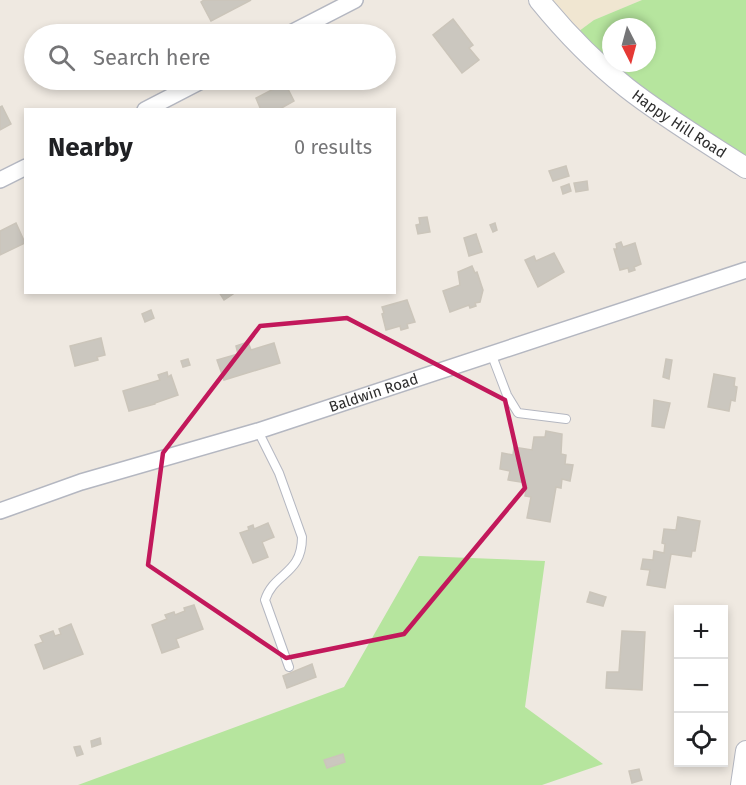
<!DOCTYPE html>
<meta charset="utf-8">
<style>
:root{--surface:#fff;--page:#f6f6f6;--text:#202124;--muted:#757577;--line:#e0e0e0}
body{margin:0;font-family:"Fira Sans",sans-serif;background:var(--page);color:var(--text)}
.controls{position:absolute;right:18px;bottom:18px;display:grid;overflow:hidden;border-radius:0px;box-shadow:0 3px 9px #0003}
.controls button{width:54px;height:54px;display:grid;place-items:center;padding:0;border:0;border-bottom:2px solid var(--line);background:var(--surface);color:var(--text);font:30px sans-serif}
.compass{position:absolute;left:602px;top:18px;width:54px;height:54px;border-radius:50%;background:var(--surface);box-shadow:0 3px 9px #0003;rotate:174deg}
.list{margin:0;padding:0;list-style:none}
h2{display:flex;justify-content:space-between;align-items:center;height:78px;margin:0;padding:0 24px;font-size:26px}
h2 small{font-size:20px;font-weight:400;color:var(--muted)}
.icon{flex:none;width:33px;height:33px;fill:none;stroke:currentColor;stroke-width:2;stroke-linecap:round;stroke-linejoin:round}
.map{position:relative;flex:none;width:746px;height:785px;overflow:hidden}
.search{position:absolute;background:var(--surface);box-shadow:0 3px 9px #0003;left:24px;top:24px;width:372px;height:66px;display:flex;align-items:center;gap:15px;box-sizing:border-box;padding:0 21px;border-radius:33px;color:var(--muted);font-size:22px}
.panel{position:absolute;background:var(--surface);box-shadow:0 3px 9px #0003;left:24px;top:108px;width:372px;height:186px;border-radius:0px}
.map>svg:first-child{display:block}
</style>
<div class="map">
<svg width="746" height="785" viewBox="0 0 746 785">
<rect width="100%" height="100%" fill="#efe9e1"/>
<!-- education -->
<polygon fill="#f0e6d1" points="539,0 642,0 594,20 571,37"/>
<!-- green -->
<g fill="#b6e59e" fill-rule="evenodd">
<path d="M 642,0 L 746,0 L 746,168 L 571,37 L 594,20 ZM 611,27 L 647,27 L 647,63 L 611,63 Z"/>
<polygon points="419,556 545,561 525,707 603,764 542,785 78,785 344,687"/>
</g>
<!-- building -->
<g fill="#cbc7bf" stroke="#cbc5ba" stroke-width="1.5">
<polygon points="204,0 251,0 211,21 201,2"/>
<polygon points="453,19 473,45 469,48 479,60 462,73 433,35"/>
<polygon points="285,83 294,101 278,110 261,110 256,98"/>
<polygon points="2,106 11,124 0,130 0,107"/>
<polygon points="566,166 569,176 553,181 549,171"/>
<polygon points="587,181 588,190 576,192 574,183"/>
<polygon points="569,184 571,191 563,194 561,187"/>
<polygon points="427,217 430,232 418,234 416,225 420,224 419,218"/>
<polygon points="16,223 25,243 0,255 0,231"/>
<polygon points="495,223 497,230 493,232 490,225"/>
<polygon points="476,234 482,252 469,256 464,238"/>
<polygon points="621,242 623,247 635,243 641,264 634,267 635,270 629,272 628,268 620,270 614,249 617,249 616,244"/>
<polygon points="554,253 564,272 538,287 525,260 534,256 536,261"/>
<polygon points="472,266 475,273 477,272 483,290 480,302 475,303 476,306 470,308 469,305 450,312 443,291 460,285 458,272"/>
<polygon points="219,292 232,292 233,294 224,300"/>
<polygon points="407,300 415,322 407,324 408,328 401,330 400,326 386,330 382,314 384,313 382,307"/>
<polygon points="151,310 154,318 145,322 142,314"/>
<polygon points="101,338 105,355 97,357 98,360 75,366 70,346"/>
<polygon points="248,342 251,350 274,343 280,363 224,380 217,360 238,354 236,346"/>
<polygon points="188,359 190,365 183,367 181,361"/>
<polygon points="666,359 672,360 669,379 663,377"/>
<polygon points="167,372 168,377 171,375 178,395 155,403 155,404 129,411 123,391 160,380 158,375"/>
<polygon points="714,374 735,378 734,386 737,387 735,401 731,400 729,411 708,407"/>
<polygon points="654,400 670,403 664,428 652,426"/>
<polygon points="546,431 562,434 561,454 566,455 565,464 573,465 570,481 562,479 561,488 556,487 550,522 527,518 531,497 525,496 527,483 508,480 510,471 500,469 502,453 513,455 514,447 532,450 534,437 545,437"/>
<polygon points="678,517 700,521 695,551 692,551 691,557 671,554 665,588 647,585 650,570 641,569 643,559 653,560 654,551 664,553 665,544 662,543 664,529 676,530"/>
<polygon points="268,523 274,537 262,542 268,557 253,563 240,533 249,530 248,527 253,525 254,529"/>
<polygon points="590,592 606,597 603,606 587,602"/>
<polygon points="194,605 203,629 176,639 179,647 162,653 152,625 167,619 165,615 174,612 175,615 185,611 184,608"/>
<polygon points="71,624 83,654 44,669 35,645 43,642 40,636 53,631 55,636 61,634 59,629"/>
<polygon points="622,631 645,632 642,690 606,688 607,672 619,672"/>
<polygon points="312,664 316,677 287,688 283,676"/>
<polygon points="100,738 101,744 92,747 91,741"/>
<polygon points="80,746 83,754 77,756 74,747"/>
<polygon points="343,754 345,762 327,768 324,760"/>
<polygon points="639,769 642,780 632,783 629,771"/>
</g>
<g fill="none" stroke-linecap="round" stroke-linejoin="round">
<!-- service casing -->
<g stroke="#b4b7c1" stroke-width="10">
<g id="service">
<polyline points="491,353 507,395 518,413 566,419"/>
<path d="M 258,431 L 279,473 L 302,537 C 302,575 274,572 265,600 L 289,667"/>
</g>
</g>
<!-- minor casing -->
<g stroke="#b4b7c1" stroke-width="18">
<g id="minor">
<polyline points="289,34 355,0"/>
<polyline points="145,110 203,80"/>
<polyline points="0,180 26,167"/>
<path id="s1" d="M 0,511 L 81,482 L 258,431 L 746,270"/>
</g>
</g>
<!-- tertiary casing -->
<g stroke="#b4b7c1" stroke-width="22">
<g id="tertiary">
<path id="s2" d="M 539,0 C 565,32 594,62 627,88 C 664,117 706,142 746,168"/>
<polyline points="741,785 746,751"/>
</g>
</g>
<!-- service -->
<use href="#service" stroke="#fff" stroke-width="8"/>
<!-- minor -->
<use href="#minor" stroke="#fff" stroke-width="15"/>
<!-- tertiary -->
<use href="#tertiary" stroke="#fff" stroke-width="20"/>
</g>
<!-- marked area -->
<path fill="none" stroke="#c2185b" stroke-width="4.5" stroke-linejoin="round" d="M 347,318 L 505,400 L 525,488 L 404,634 L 286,658 L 148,565 L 163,453 L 260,326 Z"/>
<g text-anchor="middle" stroke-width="5" stroke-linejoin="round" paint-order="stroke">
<!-- street labels -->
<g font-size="15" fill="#2e2e2e" stroke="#fff">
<text dy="5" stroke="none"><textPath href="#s2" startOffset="188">Happy Hill Road</textPath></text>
<text dy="5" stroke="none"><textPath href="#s1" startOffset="392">Baldwin Road</textPath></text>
</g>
</g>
</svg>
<div class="controls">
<button>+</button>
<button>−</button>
<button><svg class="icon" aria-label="locate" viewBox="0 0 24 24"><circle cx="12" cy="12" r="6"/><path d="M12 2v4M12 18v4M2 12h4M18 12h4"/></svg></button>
</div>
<svg class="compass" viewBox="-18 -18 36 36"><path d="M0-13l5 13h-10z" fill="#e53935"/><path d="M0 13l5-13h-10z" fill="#757577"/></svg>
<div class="search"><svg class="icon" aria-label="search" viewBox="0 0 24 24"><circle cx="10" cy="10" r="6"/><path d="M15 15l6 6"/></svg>Search here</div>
<section class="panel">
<h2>Nearby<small>0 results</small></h2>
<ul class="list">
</ul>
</section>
</div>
